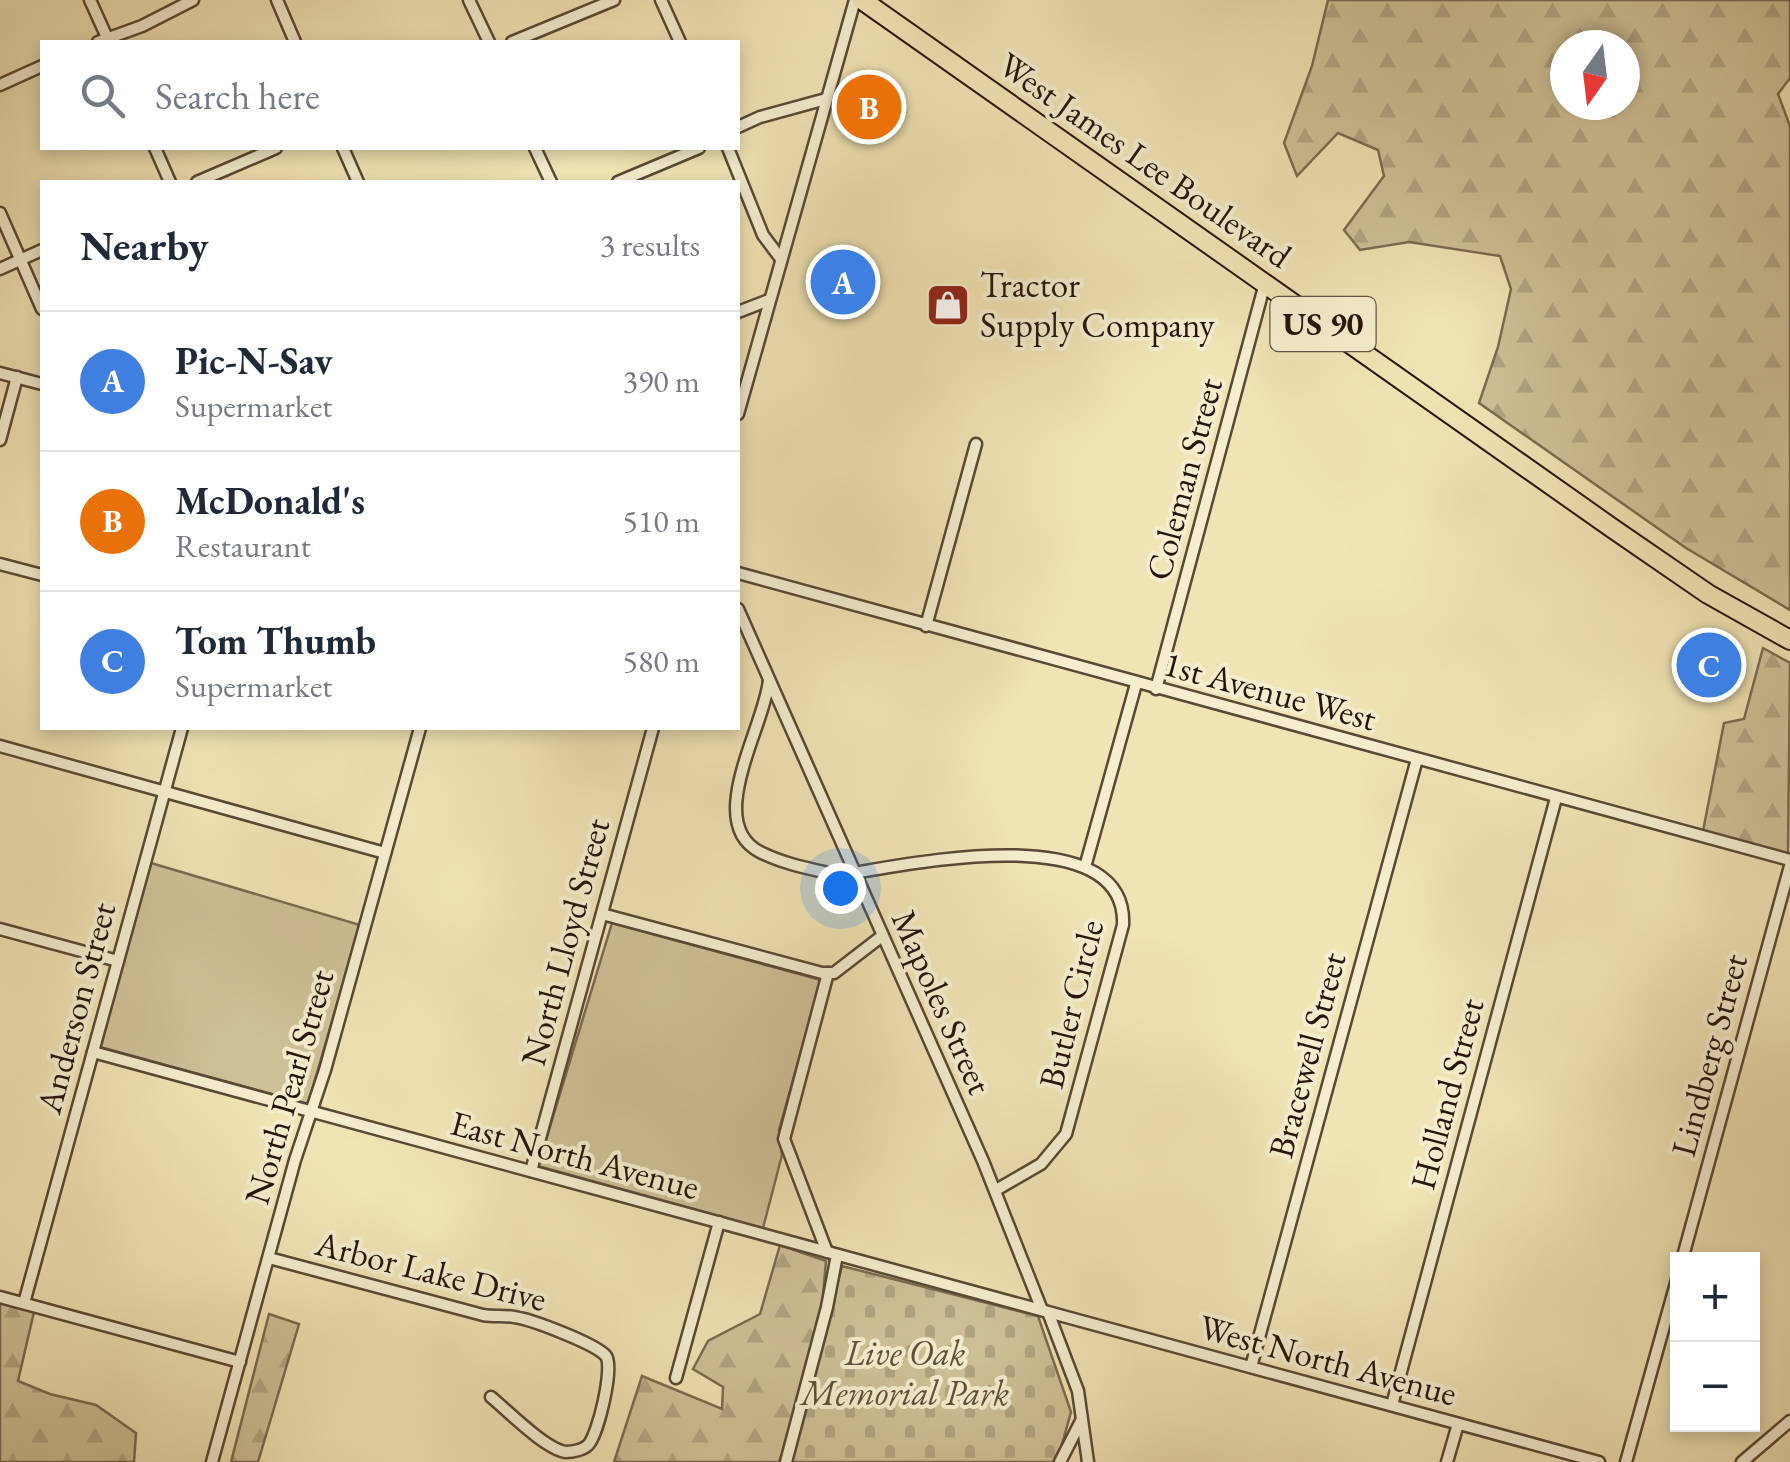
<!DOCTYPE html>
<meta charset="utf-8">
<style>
:root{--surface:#fff;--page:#f2f2f3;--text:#1f2937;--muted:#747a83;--line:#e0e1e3;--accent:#8f2418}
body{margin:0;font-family:"EB Garamond",serif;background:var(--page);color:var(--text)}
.controls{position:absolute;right:30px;bottom:30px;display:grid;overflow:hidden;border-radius:0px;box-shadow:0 5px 15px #0003}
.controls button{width:90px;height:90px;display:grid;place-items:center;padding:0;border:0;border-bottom:2px solid var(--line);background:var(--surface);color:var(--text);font:50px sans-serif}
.compass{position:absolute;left:1550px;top:30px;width:90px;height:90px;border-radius:50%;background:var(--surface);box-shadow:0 5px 15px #0003;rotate:194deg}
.you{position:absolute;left:840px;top:888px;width:35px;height:35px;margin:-25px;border:8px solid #fff;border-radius:50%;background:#1a73e8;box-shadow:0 0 0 15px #1a73e833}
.badge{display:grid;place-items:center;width:65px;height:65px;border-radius:50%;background:var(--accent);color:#fff;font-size:32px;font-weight:700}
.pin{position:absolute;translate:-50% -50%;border:5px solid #fff;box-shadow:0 2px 10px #0006}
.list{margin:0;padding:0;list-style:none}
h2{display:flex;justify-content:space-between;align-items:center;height:130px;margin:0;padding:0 40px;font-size:42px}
h2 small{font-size:32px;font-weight:400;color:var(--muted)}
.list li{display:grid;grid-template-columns:65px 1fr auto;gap:30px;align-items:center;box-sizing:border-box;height:140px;padding:0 40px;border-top:2px solid var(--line)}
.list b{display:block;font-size:38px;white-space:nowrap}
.list p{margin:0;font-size:32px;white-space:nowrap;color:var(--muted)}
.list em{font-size:32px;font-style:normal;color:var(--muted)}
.icon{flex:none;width:55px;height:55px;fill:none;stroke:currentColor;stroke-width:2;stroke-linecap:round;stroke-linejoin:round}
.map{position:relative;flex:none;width:1790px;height:1462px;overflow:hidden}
.search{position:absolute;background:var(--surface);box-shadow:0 5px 15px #0003;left:40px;top:40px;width:700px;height:110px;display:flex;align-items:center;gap:25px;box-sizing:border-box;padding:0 35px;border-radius:0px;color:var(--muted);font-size:38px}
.panel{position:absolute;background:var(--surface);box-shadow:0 5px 15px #0003;left:40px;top:180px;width:700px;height:550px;border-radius:0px}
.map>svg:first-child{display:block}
</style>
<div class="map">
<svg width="1790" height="1462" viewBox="0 0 1790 1462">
<defs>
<pattern id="forest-firs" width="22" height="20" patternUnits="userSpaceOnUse" patternTransform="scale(2.5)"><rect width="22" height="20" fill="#cec097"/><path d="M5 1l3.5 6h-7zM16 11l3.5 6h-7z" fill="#b1a481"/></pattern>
<pattern id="cemetery-stones" width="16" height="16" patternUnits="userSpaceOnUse" patternTransform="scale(2.5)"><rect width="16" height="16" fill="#cec097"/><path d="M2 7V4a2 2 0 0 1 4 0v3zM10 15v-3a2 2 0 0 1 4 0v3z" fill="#b1a481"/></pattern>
</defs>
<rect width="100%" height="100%" fill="#f0e3b4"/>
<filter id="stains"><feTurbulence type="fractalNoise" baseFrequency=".002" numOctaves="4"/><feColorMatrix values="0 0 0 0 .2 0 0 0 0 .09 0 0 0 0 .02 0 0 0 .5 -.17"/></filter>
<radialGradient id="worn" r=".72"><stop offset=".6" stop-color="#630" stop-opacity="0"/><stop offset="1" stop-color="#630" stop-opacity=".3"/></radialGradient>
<!-- forest -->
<g fill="url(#forest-firs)" stroke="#7a6a51" stroke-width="2.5" fill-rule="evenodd">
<path d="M 1328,0 L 1790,0 L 1790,78 L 1778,94 L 1790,126 L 1790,610 L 1686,548 L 1479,403 L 1498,347 L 1511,289 L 1500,256 L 1409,242 L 1360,250 L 1344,230 L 1384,176 L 1378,150 L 1338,133 L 1297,176 L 1284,143 L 1312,66 ZM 1625,45 L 1625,105 L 1565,105 L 1565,45 Z"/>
<polygon points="1763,648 1790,663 1788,854 1703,831 1724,723 1744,719"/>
<polygon points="780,1245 826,1261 822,1306 780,1462 614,1462 642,1376 722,1409 723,1387 693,1369 708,1341 760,1314"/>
<polygon points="0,1303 34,1312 18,1381 50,1394 96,1405 136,1433 134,1462 0,1462"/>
<polygon points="269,1314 299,1324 258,1462 231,1462"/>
</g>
<!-- cemetery -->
<polygon fill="url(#cemetery-stones)" stroke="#7a6a51" stroke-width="2.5" points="842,1266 1038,1316 1071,1412 1057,1462 791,1462"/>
<!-- park -->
<g fill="#cec097" stroke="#7a6a51" stroke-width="2.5">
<polygon points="151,863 360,925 308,1104 100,1047"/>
<polygon points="612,923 821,980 779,1130 782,1155 763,1228 538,1166"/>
</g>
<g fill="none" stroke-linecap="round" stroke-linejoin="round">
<!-- minor casing -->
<g stroke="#594835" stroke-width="15">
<g id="minor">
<polyline points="90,0 109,42"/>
<polyline points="277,0 295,42"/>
<polyline points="469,0 489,42"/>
<polyline points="661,0 680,42"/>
<polyline points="98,42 142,26 193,0"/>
<polyline points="512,42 614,0"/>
<polyline points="0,85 42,66"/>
<polyline points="738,127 760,117 826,99"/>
<polyline points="155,148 170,182"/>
<polyline points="343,148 358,182"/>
<polyline points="535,148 551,182"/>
<polyline points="728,148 763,235 781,259"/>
<polyline points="197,182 276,148"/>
<polyline points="618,182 699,148"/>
<polyline points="0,213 42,309"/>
<polyline points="0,269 42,250"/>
<polyline points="738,312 769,300"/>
<polyline points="0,373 42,384"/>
<polyline points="738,414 855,0"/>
<polyline points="0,440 17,377"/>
<polyline points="0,564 42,575"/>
<polyline points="738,573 1790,860"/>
<polyline points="738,609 983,1161 1042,1310"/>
<polyline points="926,626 976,444"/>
<path d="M 769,680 C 765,726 703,823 760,852 C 789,867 825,871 857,880"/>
<polyline points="1156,689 1265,283"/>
<polyline points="0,746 385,853"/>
<polyline points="1085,867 1136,684"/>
<path d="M 854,873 C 915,863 1128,819 1123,925 L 1066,1134 L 1041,1164 L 996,1190"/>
<polyline points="602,914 822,973 834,973 882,936"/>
<polyline points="0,929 118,961"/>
<polyline points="93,1052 1599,1462"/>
<polyline points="531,1171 653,728"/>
<polyline points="827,1252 784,1139 828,973"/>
<path d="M 269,1258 L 483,1315 C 494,1317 504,1315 514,1317 C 531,1319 596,1344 606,1356 C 614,1368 598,1435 588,1445 C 583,1450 572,1452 566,1452 C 545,1449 508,1411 491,1397"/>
<polyline points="1682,1260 1790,866"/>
<polyline points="0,1297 240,1362"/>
<polyline points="24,1303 182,728"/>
<polyline points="1048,1312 1078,1391 1088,1462"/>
<polyline points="1251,1367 1417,759"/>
<polyline points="676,1378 719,1222"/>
<polyline points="1392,1405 1556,798"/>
<polyline points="212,1462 295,1160 325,1070 420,728"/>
<polyline points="786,1462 827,1307 837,1255"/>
<polyline points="1060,1462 1081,1421"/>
<polyline points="1447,1462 1458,1424"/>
<polyline points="1626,1462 1678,1276"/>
<polyline points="1742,1462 1790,1421"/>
</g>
</g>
<!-- primary casing -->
<g stroke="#27140b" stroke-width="22">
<polyline id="primary" points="862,0 1612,528 1708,594 1790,640"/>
</g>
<!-- minor -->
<use href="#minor" stroke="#f5edce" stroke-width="10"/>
<!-- primary -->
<use href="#primary" stroke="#f0e3b4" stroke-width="18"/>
</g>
<!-- icons -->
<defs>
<g id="shop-square" transform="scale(2.25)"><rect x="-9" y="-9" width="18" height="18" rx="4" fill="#8f2418" stroke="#f5edce"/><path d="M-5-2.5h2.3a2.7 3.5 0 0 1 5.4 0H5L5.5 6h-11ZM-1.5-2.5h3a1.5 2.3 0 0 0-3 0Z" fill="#fff"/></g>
</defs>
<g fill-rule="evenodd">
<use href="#shop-square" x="948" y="305"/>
</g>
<g text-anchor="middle" stroke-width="8" stroke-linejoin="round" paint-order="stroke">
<!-- shield labels -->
<rect fill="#f5edce" stroke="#655546" stroke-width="2.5" x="1270.5" y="297" width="105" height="54" rx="8"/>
<g font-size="32" font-weight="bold" fill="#27140b">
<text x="1323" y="335">US 90</text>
</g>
<!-- street labels -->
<g font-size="35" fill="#27140b" stroke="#f5edce">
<text transform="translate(1145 160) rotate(35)" y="12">West James Lee Boulevard</text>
<text transform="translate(1184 479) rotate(-75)" y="12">Coleman Street</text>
<text transform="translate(1270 691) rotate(15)" y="12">1st Avenue West</text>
<text transform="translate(565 942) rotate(-75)" y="12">North Lloyd Street</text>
<text transform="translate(942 1002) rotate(66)" y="12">Mapoles Street</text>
<text transform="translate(1071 1004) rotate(-76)" y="12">Butler Circle</text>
<text transform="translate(76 1008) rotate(-75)" y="12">Anderson Street</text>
<text transform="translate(1307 1055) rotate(-75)" y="12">Bracewell Street</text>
<text transform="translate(1709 1055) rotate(-75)" y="12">Lindberg Street</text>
<text transform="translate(289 1087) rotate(-74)" y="12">North Pearl Street</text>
<text transform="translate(1447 1094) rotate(-75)" y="12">Holland Street</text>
<text transform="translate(575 1155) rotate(15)" y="12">East North Avenue</text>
<text transform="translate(431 1271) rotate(14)" y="12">Arbor Lake Drive</text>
<text transform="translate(1328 1360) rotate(15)" y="12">West North Avenue</text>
</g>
<!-- poi labels -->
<g font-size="35" fill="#27140b" stroke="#f5edce" text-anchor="start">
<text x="980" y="297">Tractor<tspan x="980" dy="40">Supply Company</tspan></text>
</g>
<!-- park labels -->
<g font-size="35" font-style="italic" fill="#61503c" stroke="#f5edce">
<text x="905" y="1365">Live Oak<tspan x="905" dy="40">Memorial Park</tspan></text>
</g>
</g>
<rect width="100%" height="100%" filter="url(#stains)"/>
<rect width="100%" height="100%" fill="url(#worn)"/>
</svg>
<div class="controls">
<button>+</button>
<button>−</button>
</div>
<svg class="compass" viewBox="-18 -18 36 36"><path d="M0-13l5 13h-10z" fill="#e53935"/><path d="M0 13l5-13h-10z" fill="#747a83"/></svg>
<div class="you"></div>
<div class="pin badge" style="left:843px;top:282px;background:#3f7fe0">A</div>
<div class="pin badge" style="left:869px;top:107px;background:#e8710a">B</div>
<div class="pin badge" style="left:1709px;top:665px;background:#3f7fe0">C</div>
<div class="search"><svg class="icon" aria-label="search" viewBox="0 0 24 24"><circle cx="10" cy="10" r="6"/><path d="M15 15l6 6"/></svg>Search here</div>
<section class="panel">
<h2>Nearby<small>3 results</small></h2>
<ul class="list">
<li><span class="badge" style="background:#3f7fe0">A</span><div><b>Pic-N-Sav</b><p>Supermarket</p></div><em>390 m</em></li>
<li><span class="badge" style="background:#e8710a">B</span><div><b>McDonald's</b><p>Restaurant</p></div><em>510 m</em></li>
<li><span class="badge" style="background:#3f7fe0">C</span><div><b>Tom Thumb</b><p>Supermarket</p></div><em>580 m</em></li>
</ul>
</section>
</div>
